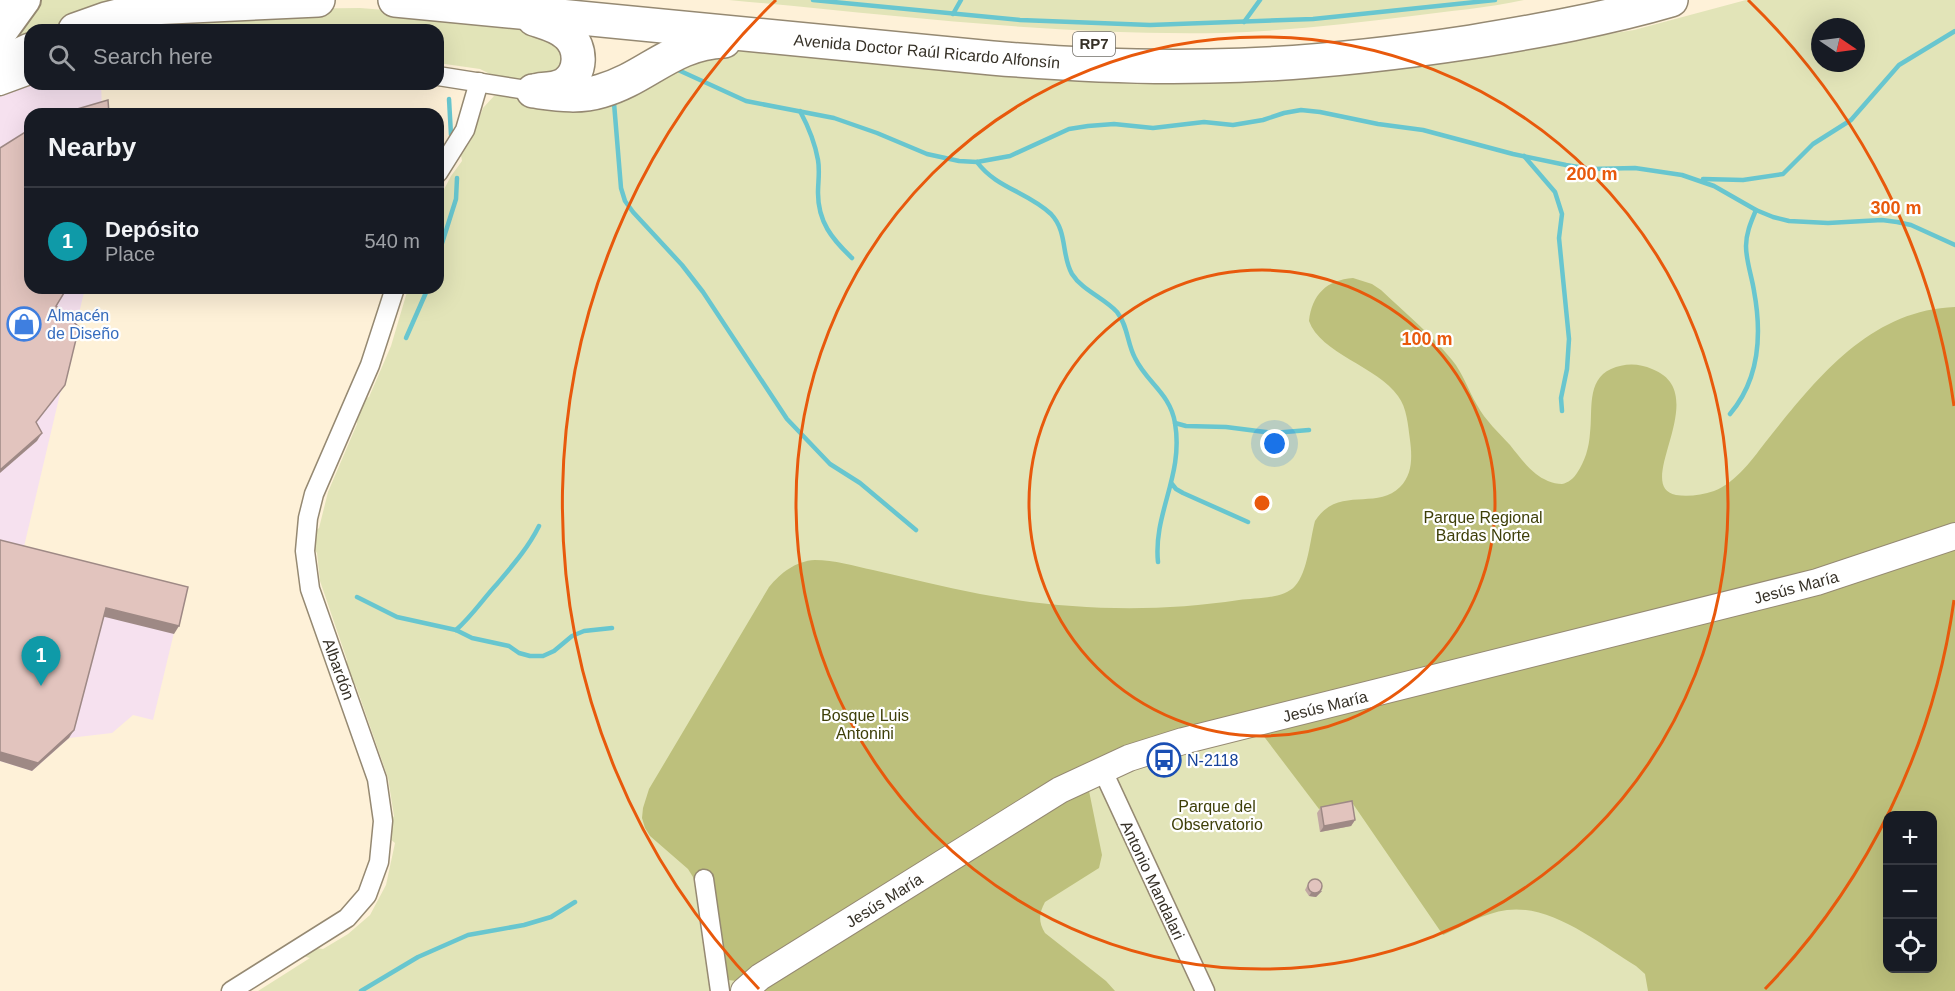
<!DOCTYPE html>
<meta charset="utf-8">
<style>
:root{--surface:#171b24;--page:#20242c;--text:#f1f3f6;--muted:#9ea1a6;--line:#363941;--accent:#cc427b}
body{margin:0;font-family:Arial,sans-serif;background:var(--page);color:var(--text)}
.controls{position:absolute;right:18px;bottom:18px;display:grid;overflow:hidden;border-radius:12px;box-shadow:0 6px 24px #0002}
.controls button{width:54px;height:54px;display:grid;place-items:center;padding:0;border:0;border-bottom:2px solid var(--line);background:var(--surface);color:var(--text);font:30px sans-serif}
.compass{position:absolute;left:1811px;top:18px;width:54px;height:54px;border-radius:50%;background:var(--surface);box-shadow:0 6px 24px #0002;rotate:103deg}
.you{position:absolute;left:1275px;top:444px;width:21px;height:21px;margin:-15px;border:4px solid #fff;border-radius:50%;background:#1a73e8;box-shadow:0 0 0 9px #1a73e833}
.badge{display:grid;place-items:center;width:39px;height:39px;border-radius:50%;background:var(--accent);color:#fff;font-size:20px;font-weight:700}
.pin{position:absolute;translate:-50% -50px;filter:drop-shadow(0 2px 3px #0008)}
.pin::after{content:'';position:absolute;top:32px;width:21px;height:18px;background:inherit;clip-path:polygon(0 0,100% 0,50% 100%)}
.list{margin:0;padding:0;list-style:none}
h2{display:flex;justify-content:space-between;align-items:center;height:78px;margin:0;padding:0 24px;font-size:26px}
h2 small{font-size:20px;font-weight:400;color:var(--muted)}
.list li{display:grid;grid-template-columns:39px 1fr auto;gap:18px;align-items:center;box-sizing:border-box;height:108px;padding:0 24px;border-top:2px solid var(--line)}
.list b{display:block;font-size:22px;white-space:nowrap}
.list p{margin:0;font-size:20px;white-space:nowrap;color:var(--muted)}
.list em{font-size:20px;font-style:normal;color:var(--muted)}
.icon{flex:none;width:33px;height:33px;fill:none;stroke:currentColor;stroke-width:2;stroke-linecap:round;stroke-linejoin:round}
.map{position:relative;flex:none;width:1955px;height:991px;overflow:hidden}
.search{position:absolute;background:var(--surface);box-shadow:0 6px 24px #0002;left:24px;top:24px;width:420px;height:66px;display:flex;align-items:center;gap:15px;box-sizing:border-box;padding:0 21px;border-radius:18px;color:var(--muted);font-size:22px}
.panel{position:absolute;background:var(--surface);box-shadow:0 6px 24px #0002;left:24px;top:108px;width:420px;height:186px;border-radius:18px}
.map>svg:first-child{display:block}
</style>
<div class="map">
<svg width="1955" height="991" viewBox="0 0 1955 991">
<rect width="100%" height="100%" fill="#fef1d8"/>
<!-- commercial -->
<polygon fill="#f6e1ef" points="30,84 101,84 102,108 126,113 30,114 30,288 85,288 22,555 183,595 153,720 133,715 112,733 69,738 32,771 0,761 0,95"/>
<!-- green -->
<g fill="#e2e4b8" fill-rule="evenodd">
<polygon points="42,0 157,0 89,16 58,30 30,30 30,43 0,51 31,17"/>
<path d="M 729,0 L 1524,0 C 1487,8 1449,11 1412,16 C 1349,24 1285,31 1222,33 C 1057,36 892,15 729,0 Z"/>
<path d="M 1746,0 L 1955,0 L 1955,991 L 258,991 L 310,958 L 303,956 L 315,948 L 323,949 L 348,934 L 370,915 L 386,885 L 395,843 L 389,838 L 389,823 L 394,816 L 388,778 L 356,686 L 349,684 L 344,670 L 347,660 L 320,581 L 317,553 L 312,547 L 313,533 L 319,528 L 328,492 L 357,424 L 356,414 L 362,400 L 369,397 L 391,346 L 407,292 L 405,288 L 438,288 L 438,201 L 451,176 L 462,161 L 461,155 L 471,140 L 483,108 L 494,96 L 503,95 L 540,100 L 700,49 L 771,53 L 1017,76 L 1584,38 L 1634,30 ZM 1820,27 L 1856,27 L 1856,63 L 1820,63 ZM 1888,816 L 1932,816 L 1932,968 L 1888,968 Z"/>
<polygon points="360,8 520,21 559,40 564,66 535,82 494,76 480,69 438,63 438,30 204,30 148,25 191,10"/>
</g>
<!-- forest -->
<g fill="#bdc07c" fill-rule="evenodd">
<path d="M 1353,278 L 1372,284 L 1381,290 C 1404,312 1431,334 1452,360 C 1463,373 1468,390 1477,405 C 1485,420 1499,433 1510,445 C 1518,455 1526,466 1536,474 C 1542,479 1553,484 1562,484 C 1568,483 1574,478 1577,473 C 1585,461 1589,448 1590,433 C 1593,412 1586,380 1611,369 C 1624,363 1639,363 1652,369 C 1715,393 1631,486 1676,495 C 1688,497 1702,495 1714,491 C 1737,482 1753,458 1768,439 C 1817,378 1870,310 1955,307 L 1955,529 L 1842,567 L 1170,738 L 737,981 L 728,980 L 726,977 L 693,877 L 688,869 L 650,836 L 645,828 L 642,818 L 643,808 L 649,789 L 769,587 C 781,573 795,561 815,560 C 834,560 854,566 873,570 C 909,578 944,587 980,594 C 1065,610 1153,613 1239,600 C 1255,598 1284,599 1295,586 C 1308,572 1310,539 1315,521 C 1338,485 1376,511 1400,487 C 1413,474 1412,456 1410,440 C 1408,425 1407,408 1398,396 C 1378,367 1320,353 1309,321 C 1312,294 1327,280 1353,278 Z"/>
<path d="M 1955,546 L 1955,991 L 1648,991 L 1645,974 L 1636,966 C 1600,944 1551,904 1507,910 C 1484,913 1463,926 1443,935 L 1351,801 L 1319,809 L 1259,730 ZM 1888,816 L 1932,816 L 1932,968 L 1888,968 Z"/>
<path d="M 1088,786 L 1102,855 L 1099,868 L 1045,902 C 1039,913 1038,922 1045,933 L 1106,981 L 1115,991 L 755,991 Z"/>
</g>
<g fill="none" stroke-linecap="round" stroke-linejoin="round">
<!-- stream -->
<g stroke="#68c6cf" stroke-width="4.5">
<polyline points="813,0 1020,20 1150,25 1313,19 1495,0"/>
<polyline points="953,14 961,0"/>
<polyline points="1244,22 1260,0"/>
<polyline points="676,69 746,101 834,118 877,133 927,154 959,161 977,162 1010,156 1069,129 1088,126 1114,124 1153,128 1204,122 1233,125 1263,120 1284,113 1301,110 1320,112 1378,124 1423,130 1513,154 1566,165 1591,169 1635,168 1682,175 1714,186 1756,210 1773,217 1789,221 1828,223 1882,220 1897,222 1911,225 1955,245"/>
<polyline points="449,99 451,135"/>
<polyline points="614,103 621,188 625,201 633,212 682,265 703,292 787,419 830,464 860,483 916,530"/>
<path d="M 800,111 C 808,126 815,143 818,160 C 820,171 818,182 818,193 C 818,222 832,239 852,258"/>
<polyline points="1524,156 1555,192 1562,214 1559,238 1569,339 1567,369 1561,398 1562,411"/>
<path d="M 977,162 C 996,188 1028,192 1051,214 C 1068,232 1061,255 1072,274 C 1082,290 1104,298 1117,312 C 1128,326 1127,343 1135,358 C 1147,383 1170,393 1175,423 C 1184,476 1153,513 1158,562"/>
<polyline points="1703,179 1743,180 1783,174 1813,144 1851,120 1899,65 1955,31"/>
<polyline points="438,256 456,199 457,178"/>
<polyline points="406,338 428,288"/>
<path d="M 1730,414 C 1759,380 1762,334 1754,291 C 1752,277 1746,261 1746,246 C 1746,233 1751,222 1756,210"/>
<polyline points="1175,423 1186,426 1226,427 1273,433 1309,430"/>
<polyline points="1172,484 1176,489 1183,493 1248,522"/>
<polyline points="357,597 397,617 456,630 472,638 509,646 519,653 530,656 543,656 554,651 572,636 584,631 612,628"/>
<path d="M 456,630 C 472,616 483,599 497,584 C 513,565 528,548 539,526"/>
<polyline points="361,991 418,957 468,935 524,925 551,917 575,902"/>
</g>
<!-- minor casing -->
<g stroke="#958972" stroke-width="21">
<g id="minor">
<polyline points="438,76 533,91"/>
<polyline points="0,86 30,75"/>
<polyline points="438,173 465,130 479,82"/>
<polyline points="1102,769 1205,991"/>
<polyline points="704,879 720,991"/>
<polyline points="231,991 347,918 367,895 379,862 383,821 377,779 310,589 305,551 308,518 314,494 370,365 395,288"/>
</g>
</g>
<!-- secondary casing -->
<g stroke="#958972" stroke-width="28">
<polyline id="secondary" points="744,991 760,977 1060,790 1129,758 1183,741 1817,582 1955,536"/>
</g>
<!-- primary casing -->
<g stroke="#958972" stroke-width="32">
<g id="primary">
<polyline points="0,1 0,0"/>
<polyline points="0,36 26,0"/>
</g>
</g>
<!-- motorway casing -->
<g stroke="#958972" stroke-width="36">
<g id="motorway">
<path d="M 395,0 L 992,58 C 1064,64 1137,68 1209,66 C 1297,65 1385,55 1471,42 C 1538,31 1606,19 1671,0"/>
<path d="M 534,19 C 546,23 559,26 568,35 C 582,48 582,73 565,84 C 557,89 546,89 538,90"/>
<polyline points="75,30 106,19 150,8 318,0"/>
<polyline points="0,64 30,50"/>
<path d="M 533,91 C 556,94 578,98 601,91 C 647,78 672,43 724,41"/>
</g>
</g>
<!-- minor -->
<use href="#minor" stroke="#fff" stroke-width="18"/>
<!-- secondary -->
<use href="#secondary" stroke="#fff" stroke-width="26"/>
<!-- primary -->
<use href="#primary" stroke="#fff" stroke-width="28"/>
<!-- motorway -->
<use href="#motorway" stroke="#fff" stroke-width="33"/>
</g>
<!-- wall -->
<g fill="#c2a9a3">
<polygon points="1321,807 1355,820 1351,826 1320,832 1317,813"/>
<polygon points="1309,882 1322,891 1316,897 1309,896 1305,890"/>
</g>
<!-- shaded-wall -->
<g fill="#9e8985">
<polygon points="42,433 37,441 0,473 0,470"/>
<polygon points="106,608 179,626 174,634 101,616"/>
<polygon points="74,730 69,738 32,771 0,761 0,752"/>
<polygon points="1355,820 1351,826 1320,832 1324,826"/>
<polygon points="1322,891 1316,897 1309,896 1311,893"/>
</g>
<!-- building -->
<g fill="#e2c4be" stroke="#9e8985" stroke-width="1.5">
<polygon points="108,100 109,114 63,114 67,112"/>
<polygon points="30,129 30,288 67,288 56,306 79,327 65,385 36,422 42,433 0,470 0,148"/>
<polygon points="0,540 188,587 179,626 106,608 74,730 38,763 0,752"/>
<polygon points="1352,801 1355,820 1324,826 1321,807"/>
<circle cx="1315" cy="886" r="7"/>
</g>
<!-- distance rings -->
<g fill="none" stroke="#e8590c" stroke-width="3">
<circle cx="1262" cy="503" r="233"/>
<circle cx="1262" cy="503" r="466"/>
<path d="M1954 600A699 699 0 0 1 1765 989M759 989A699 699 0 0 1 776 0M1748 0A699 699 0 0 1 1954 406"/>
</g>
<!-- icons -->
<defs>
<g id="shop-ring" transform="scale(1.725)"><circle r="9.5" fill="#fff" stroke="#3f7fe0" stroke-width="1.5"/><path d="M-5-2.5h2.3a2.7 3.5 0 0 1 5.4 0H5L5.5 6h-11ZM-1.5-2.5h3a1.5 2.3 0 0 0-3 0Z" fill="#3f7fe0"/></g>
<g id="bus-ring" transform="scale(1.725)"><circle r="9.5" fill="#fff" stroke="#1a4fb4" stroke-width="1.5"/><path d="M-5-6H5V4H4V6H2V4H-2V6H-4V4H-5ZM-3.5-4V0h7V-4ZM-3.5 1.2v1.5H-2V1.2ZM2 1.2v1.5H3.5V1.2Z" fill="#1a4fb4"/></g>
</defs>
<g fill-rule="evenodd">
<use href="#shop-ring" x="24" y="324"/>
<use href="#bus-ring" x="1164" y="760"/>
</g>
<g text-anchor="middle" stroke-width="4.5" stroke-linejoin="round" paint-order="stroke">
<!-- shield labels -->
<rect fill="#fff" stroke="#726f68" stroke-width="1.5" x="1073" y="32" width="42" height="24" rx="4.5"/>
<g font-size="15" font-weight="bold" fill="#363127">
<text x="1094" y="49">RP7</text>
</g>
<!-- street labels -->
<g font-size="16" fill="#363127" stroke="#fff">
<text transform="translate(927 51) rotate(5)" y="6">Avenida Doctor Raúl Ricardo Alfonsín</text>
<text transform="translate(1796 587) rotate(-15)" y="6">Jesús María</text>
<text transform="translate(339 669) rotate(70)" y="6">Albardón</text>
<text transform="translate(1325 706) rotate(-14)" y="6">Jesús María</text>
<text transform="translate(1153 880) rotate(65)" y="6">Antonio Mandalari</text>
<text transform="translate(884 900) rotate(-32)" y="6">Jesús María</text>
</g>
<!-- shop labels -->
<g font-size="16" fill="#366cbe" stroke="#fff" text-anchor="start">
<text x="47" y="321">Almacén<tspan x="47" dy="18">de Diseño</tspan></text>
</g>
<!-- park labels -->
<g font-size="16" fill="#3e3f08" stroke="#fff">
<text x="1483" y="523">Parque Regional<tspan x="1483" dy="18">Bardas Norte</tspan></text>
<text x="865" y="721">Bosque Luis<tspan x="865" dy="18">Antonini</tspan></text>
<text x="1217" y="812">Parque del<tspan x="1217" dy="18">Observatorio</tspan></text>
</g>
<!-- transit labels -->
<g font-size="16" fill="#164399" stroke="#fff" text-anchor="start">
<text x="1187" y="766">N-2118</text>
</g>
</g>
<circle cx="1262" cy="503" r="9" fill="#e8590c" stroke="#fff" stroke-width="3"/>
<g font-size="18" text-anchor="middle" font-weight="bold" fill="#e8590c" stroke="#fff" stroke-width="4.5" stroke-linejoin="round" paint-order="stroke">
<text x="1592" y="180">200 m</text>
<text x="1896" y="214">300 m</text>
<text x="1427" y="345">100 m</text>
</g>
</svg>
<div class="controls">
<button>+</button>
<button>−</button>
<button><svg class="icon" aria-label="locate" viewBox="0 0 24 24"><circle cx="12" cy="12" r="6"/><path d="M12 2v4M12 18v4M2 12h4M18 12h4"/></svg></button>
</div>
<svg class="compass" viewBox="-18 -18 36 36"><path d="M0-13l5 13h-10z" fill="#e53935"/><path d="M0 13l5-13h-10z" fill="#9ea1a6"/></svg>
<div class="you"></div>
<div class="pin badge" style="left:41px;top:686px;background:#0f9aa8">1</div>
<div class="search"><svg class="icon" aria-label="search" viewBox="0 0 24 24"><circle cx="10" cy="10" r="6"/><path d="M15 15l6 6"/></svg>Search here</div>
<section class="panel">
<h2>Nearby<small></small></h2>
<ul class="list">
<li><span class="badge" style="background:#0f9aa8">1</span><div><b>Depósito</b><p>Place</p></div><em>540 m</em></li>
</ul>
</section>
</div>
